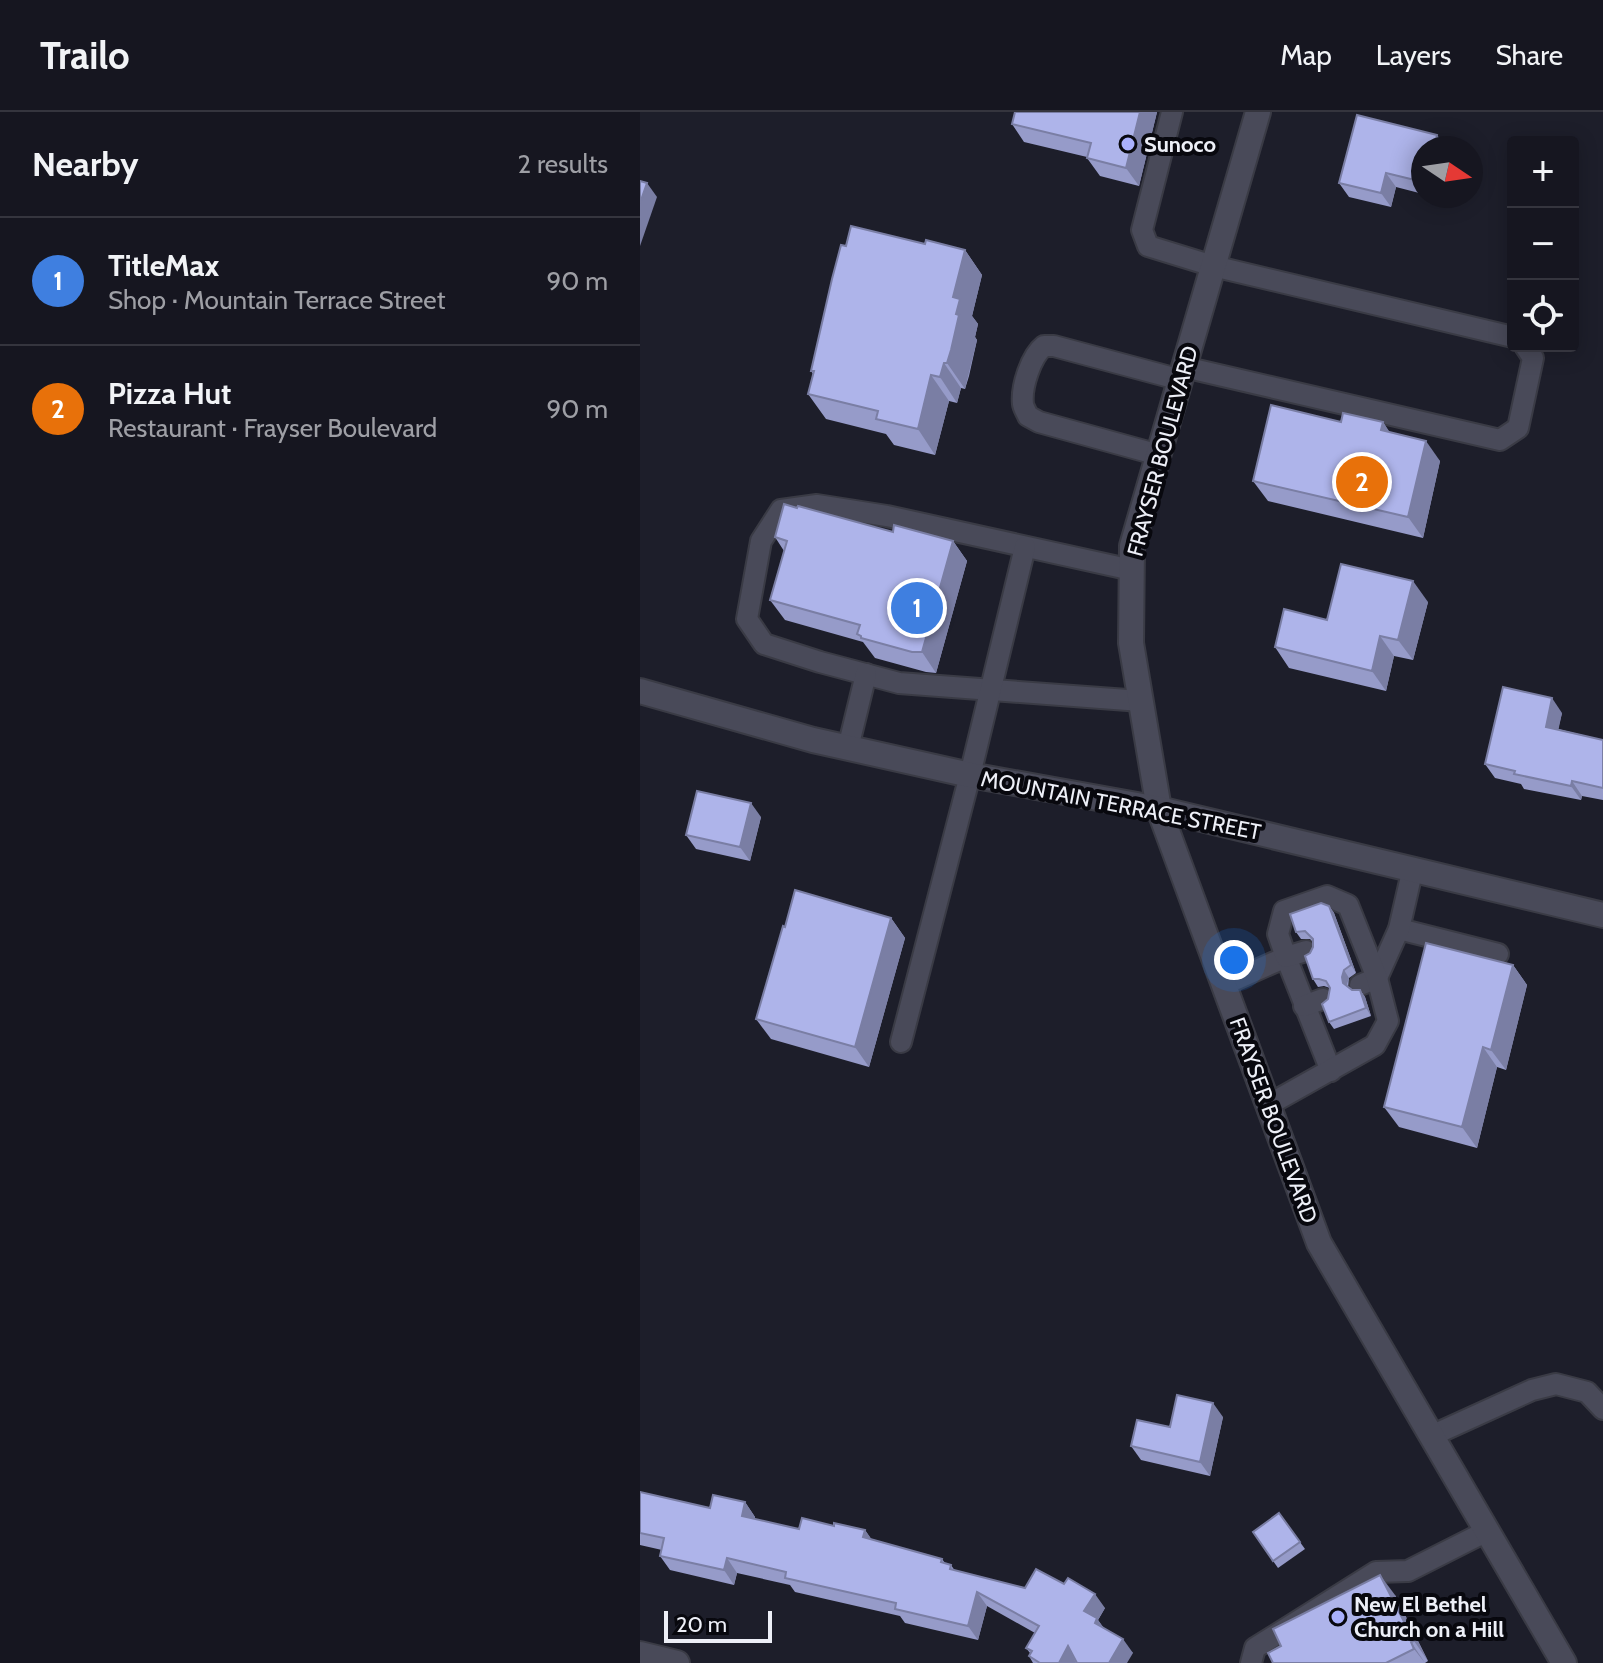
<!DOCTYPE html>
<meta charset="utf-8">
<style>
:root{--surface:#161620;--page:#1f1f29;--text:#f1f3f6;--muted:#9e9fa5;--line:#35353e;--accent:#1a73e8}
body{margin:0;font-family:Cabin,sans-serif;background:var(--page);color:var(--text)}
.controls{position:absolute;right:24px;top:24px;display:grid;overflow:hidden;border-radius:8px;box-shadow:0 4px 20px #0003}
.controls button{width:72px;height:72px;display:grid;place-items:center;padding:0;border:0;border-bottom:2px solid var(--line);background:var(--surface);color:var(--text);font:40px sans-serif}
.compass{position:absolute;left:771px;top:24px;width:72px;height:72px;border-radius:50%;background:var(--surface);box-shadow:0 4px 20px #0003;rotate:103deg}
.scale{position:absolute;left:24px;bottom:20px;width:108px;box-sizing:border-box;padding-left:8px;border:4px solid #edeff7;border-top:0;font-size:22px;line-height:28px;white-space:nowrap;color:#edeff7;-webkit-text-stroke:6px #08080e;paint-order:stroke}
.you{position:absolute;left:594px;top:848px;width:28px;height:28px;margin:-20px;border:6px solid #fff;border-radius:50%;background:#1a73e8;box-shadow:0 0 0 12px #1a73e833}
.badge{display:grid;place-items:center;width:52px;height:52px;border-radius:50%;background:var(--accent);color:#fff;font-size:26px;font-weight:700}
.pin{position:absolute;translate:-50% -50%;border:4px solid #fff;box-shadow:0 2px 8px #0006}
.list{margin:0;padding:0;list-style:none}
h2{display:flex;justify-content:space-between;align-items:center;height:104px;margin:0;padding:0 32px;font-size:34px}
h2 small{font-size:26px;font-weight:400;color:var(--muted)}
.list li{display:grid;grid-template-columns:52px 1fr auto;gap:24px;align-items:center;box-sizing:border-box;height:128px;padding:0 32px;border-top:2px solid var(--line)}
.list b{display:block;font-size:30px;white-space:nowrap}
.list p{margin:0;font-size:26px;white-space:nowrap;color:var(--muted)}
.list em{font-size:26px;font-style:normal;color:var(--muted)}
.icon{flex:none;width:44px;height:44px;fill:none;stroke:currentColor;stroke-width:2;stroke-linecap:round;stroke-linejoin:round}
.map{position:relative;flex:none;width:963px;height:1551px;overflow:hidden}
header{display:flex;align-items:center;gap:48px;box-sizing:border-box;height:112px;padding:0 40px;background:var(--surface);border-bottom:2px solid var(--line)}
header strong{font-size:38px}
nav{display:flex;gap:44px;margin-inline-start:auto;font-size:28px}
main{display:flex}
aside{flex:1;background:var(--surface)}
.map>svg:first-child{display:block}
</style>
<header>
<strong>Trailo</strong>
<nav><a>Map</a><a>Layers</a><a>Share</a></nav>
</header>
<main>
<aside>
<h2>Nearby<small>2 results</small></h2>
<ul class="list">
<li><span class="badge" style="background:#3f7fe0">1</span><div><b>TitleMax</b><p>Shop · Mountain Terrace Street</p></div><em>90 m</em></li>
<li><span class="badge" style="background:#e8710a">2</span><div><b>Pizza Hut</b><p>Restaurant · Frayser Boulevard</p></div><em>90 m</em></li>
</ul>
</aside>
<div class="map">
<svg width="963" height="1551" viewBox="0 0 963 1551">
<rect width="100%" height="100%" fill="#1d1e2a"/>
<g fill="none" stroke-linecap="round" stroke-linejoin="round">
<!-- lane casing -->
<g stroke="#3a3b45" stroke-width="24">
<g id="lane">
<polyline points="532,0 502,118 508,134 573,154 873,225"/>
<polyline points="544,255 860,328 878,316 893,246 885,234"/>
<path d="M 519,343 L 399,310 L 388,304 C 387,301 383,295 383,292 C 381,275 391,244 404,234 L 414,234 L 541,268"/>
<polyline points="492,458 247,404 177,393 141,398 121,429 107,507 124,532 180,550 259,571 501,589"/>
<polyline points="208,636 226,562"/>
<polyline points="759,817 858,842"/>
<polyline points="583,873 646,845 691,959"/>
<polyline points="720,873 737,866 759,817 773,756"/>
<polyline points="664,894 683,887"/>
<polyline points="261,930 330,663 385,435"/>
<polyline points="628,993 735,933 748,909 737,866 708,793 687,784 644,799 638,822 646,845 666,839"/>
<polyline points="791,1324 892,1278 916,1272 947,1280 963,1297"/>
<polyline points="611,1551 615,1536 736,1460 768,1459 847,1419"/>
</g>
</g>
<!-- street casing -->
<g stroke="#3a3b45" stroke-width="28">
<polyline id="street" points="0,1542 37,1551"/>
</g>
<!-- secondary casing -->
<g stroke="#3a3b45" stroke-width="28">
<g id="secondary">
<polyline points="618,0 492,434 491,531 519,697 679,1131 924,1551"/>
<polyline points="0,579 173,628 330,663 519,697 963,803"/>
</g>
</g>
<!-- lane -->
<use href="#lane" stroke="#494a59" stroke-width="20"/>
<!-- street -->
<use href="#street" stroke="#494a59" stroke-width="24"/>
<!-- secondary -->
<use href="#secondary" stroke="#494a59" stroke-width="24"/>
</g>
<!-- wall -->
<g fill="#969bc9">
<polygon points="517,0 499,74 460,64 447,46 447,45 384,30 372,12"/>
<polygon points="797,23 806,36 783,36 783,82 756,75 751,95 709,85 699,71"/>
<polygon points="285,132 325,138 342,163 332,204 338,212 335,225 337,228 329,264 325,277 321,276 317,291 309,289 295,343 254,333 246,322 186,307 168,282 173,262 171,259 206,134"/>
<polygon points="701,310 743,310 749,320 800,349 783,426 628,389 613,369"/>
<polygon points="253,420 313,429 327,449 296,561 286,560 235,546 223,530 145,508 130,488 144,439 135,425"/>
<polygon points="788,490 773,548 754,544 746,579 649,556 635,535"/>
<polygon points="922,601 918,617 963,628 963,688 942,684 941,688 884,677 881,672 855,666 845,652"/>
<polygon points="121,705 110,749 56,737 46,723"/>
<polygon points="689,794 694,801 716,861 709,866 708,875 712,878 720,878 725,885 731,904 694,917 689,910 688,887 690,876 684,874 678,875 673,867 670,841 673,835 673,830 670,827 661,827 656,820"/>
<polygon points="251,806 265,826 229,955 131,927 116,907"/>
<polygon points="873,853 887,873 866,958 857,955 837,1036 759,1015 744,995"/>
<polygon points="583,1305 570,1364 501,1348 491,1334 530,1315"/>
<polygon points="0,1380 70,1396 105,1390 115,1405 115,1407 159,1417 194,1414 225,1418 231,1427 302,1447 305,1451 311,1453 315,1459 465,1496 458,1508 464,1517 493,1541 436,1551 393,1551 389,1544 390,1541 386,1536 395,1521 347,1494 338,1528 265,1511 260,1504 155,1480 150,1473 97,1461 94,1473 30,1458 20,1444 22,1438 0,1433"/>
<polygon points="639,1401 665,1437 638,1456 613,1420"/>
<polygon points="755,1483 788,1549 785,1551 633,1551"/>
</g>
<!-- shaded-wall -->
<g fill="#7a7ea4">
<polygon points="500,0 517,0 499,74 486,56"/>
<polygon points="797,23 806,36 794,36"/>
<polygon points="746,61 756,75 751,95 741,81"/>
<polygon points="7,71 17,85 0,134 0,91"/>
<polygon points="325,138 342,163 332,204 338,212 335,225 337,228 325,277 307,251 316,202 313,185"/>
<polygon points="304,251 321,276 317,291 300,265"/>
<polygon points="291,263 309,289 295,343 278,317"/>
<polygon points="743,310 757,331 741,318"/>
<polygon points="786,329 800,349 783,426 768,405"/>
<polygon points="313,429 327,449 296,561 282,540"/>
<polygon points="773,469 788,490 773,548 758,528"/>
<polygon points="740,524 754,544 746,579 732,559"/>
<polygon points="912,586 922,601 916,629 906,615"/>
<polygon points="932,669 942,684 941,688 931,674"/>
<polygon points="111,691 121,705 110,749 100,735"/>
<polygon points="689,794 694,801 716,861 711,853"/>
<polygon points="251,806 265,826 229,955 215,935"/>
<polygon points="873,853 887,873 866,958 851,938"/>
<polygon points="704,858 709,866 707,872 708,879 703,871 702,865"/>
<polygon points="720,878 725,885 731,904 726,896"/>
<polygon points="843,935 857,955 837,1036 822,1015"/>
<polygon points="573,1291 583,1305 570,1364 560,1350"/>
<polygon points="105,1390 115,1405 112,1418 102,1404"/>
<polygon points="225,1418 235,1432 223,1425"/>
<polygon points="87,1446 97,1461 94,1473 84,1458"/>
<polygon points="740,1463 755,1483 788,1549 774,1529"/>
<polygon points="337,1480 347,1494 338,1528 328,1514"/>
<polygon points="455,1482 465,1496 458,1508 467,1520 454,1514 444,1499"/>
<polygon points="483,1527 493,1541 487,1551 469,1551"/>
<polygon points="771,1530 785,1551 774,1537"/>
<polygon points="428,1534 436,1551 419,1551"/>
</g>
<!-- building -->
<g fill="#aeb4ea" stroke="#7a7ea4" stroke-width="2">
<polygon points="375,0 500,0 486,56 447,46 451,31 372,12"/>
<polygon points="717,3 797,23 794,36 783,36 783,70 746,61 741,81 699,71"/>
<polygon points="0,69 7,71 0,91"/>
<polygon points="211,114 285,132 286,128 325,138 313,185 320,187 316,202 319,203 311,238 307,251 304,251 300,265 291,263 278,317 236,307 238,299 168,282 174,259 171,259 192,167 201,133 206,134"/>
<polygon points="631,293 701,310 703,301 743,310 741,318 786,329 768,405 613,369"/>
<polygon points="144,392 157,396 158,394 253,420 254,413 313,429 282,540 272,540 221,526 221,524 217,522 220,513 130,488 147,429 135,425"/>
<polygon points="701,452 773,469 758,528 740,524 732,559 635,535 644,497 687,508"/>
<polygon points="863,575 912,586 906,615 963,628 963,676 932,669 931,674 874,662 875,659 845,652"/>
<polygon points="57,679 111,691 100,735 46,723"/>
<polygon points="155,778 251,806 215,935 116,907 143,814 145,815"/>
<polygon points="681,791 689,794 711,853 704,858 702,865 703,871 712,878 720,878 726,896 689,910 682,892 688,887 690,876 686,869 679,867 673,867 665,844 670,841 673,835 673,827 665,819 656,820 650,802"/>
<polygon points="786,831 873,853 851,938 843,935 822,1015 744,995"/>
<polygon points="537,1283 573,1291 560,1350 491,1334 497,1308 530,1315"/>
<polygon points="0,1380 70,1396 73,1383 105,1390 102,1404 159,1417 162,1406 194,1414 194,1411 225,1418 223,1425 302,1447 301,1450 311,1453 310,1457 385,1476 396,1457 424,1472 428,1466 455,1482 444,1499 457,1506 455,1511 483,1527 469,1551 437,1551 428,1534 419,1551 400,1551 389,1544 392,1539 386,1536 399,1514 337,1480 328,1514 255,1497 256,1491 145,1466 146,1460 87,1446 84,1458 20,1444 24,1426 0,1421"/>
<polygon points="639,1401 660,1430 633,1449 613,1420"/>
<polygon points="740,1463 774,1529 771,1530 774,1537 746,1551 633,1551 628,1541 641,1534 633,1517"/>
</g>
<!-- markers -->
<g fill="#a9b0fc" stroke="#08080e" stroke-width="3">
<circle cx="488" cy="32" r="8"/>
<circle cx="698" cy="1505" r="8"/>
</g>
<g text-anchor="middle" stroke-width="8" stroke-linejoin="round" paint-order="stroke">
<!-- poi labels -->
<g font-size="22" font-weight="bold" fill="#edeff7" stroke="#08080e" text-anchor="start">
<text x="504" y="40">Sunoco</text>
<text x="714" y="1500">New El Bethel<tspan x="714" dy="25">Church on a Hill</tspan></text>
</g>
<!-- street labels -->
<g font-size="22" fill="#edeff7" stroke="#08080e">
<text transform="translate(522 339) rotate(-75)" y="8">FRAYSER BOULEVARD</text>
<text transform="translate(481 693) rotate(11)" y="8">MOUNTAIN TERRACE STREET</text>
<text transform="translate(634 1008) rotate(70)" y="8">FRAYSER BOULEVARD</text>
</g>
</g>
</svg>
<div class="controls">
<button>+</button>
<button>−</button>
<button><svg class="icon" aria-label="locate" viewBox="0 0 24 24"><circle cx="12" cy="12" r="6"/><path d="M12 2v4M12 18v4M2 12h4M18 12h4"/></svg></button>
</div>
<svg class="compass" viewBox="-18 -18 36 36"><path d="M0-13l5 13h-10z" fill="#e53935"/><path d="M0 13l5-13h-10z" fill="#9e9fa5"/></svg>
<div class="scale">20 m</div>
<div class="you"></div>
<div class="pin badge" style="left:277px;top:496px;background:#3f7fe0">1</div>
<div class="pin badge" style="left:722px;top:370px;background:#e8710a">2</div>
</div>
</main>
